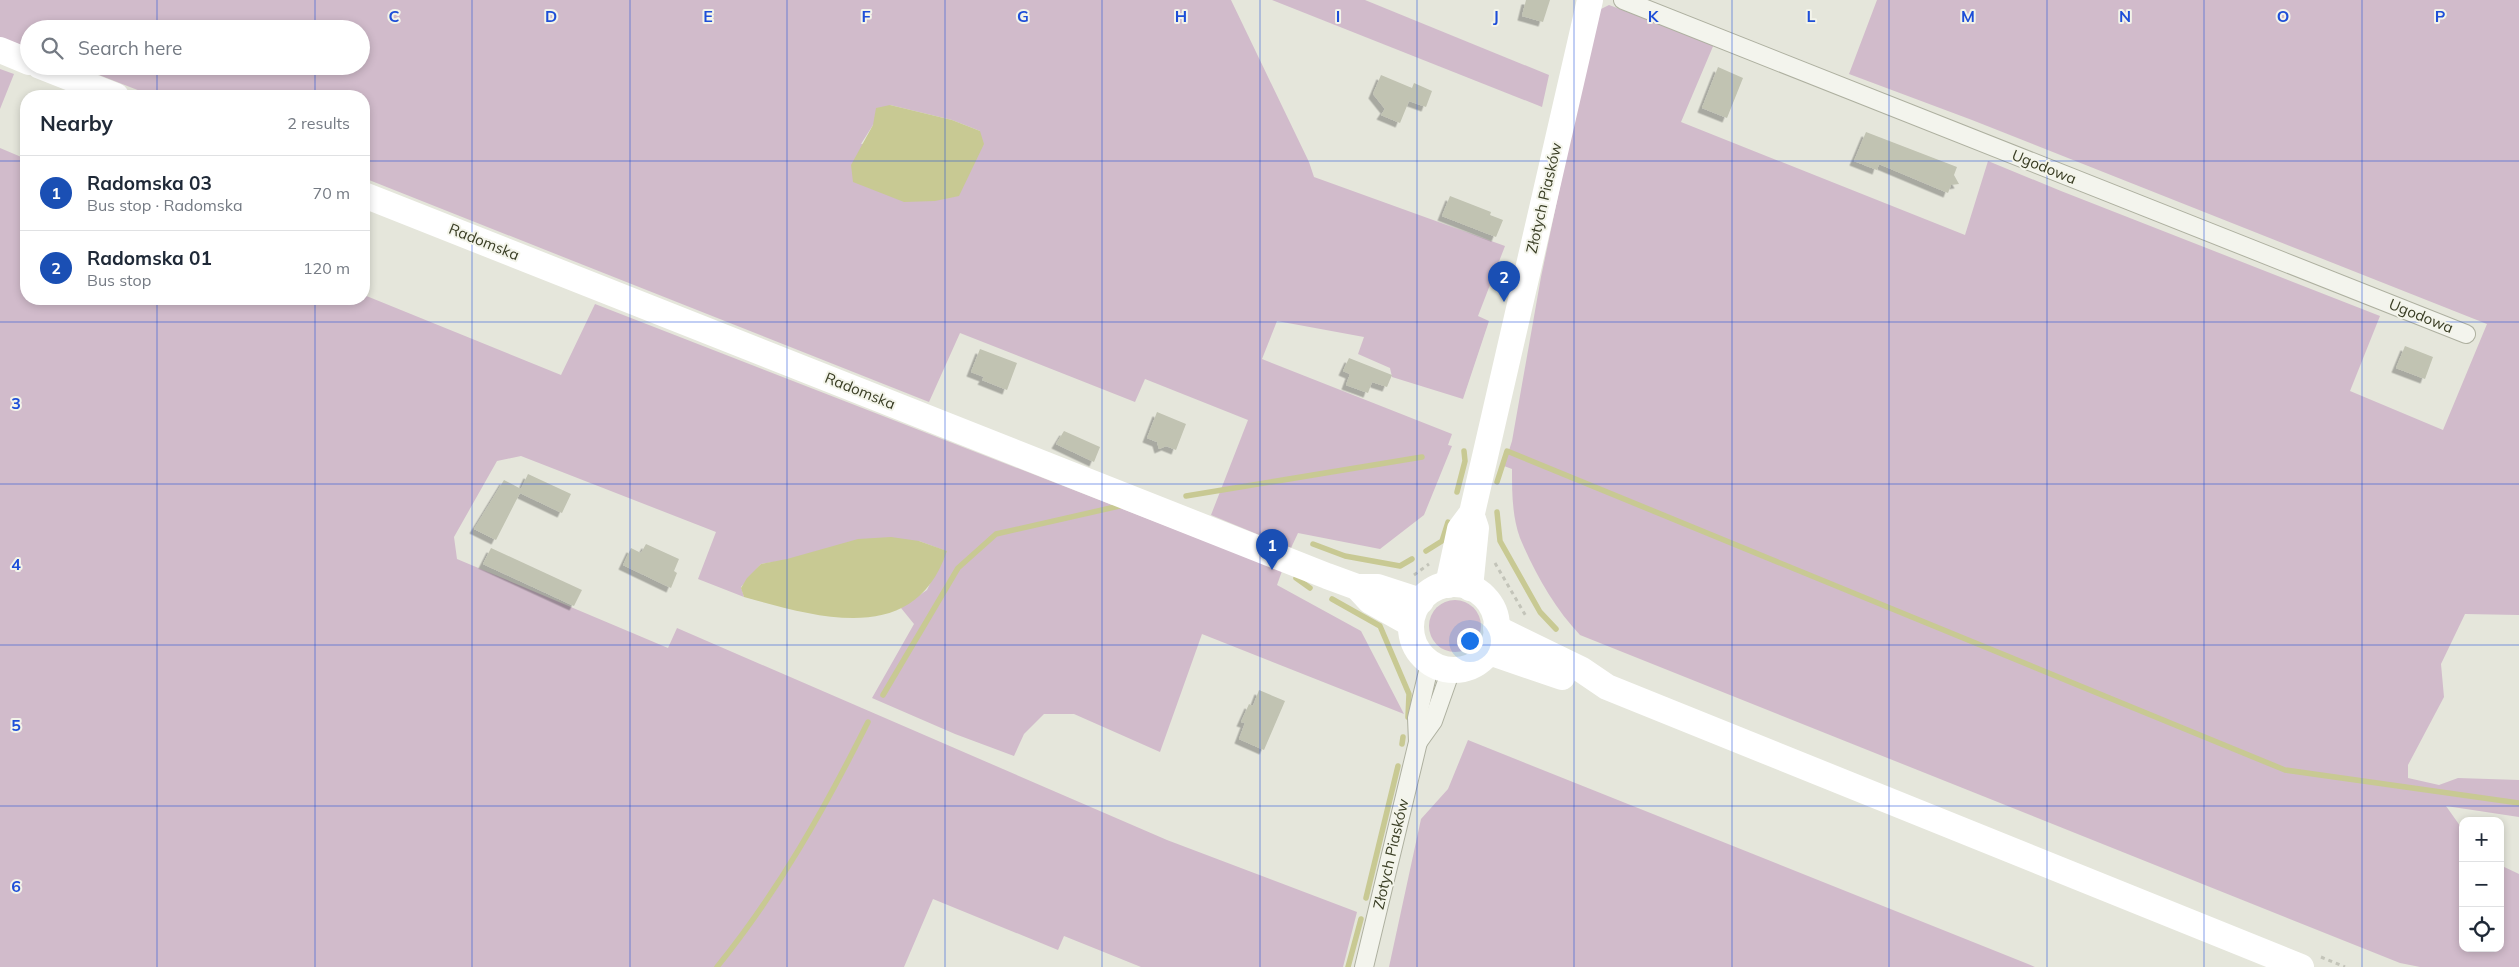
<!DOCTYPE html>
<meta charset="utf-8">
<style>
:root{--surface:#fff;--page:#f2f2f3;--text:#1f2937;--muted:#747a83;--line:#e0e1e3;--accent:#379cd4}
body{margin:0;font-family:Mulish,sans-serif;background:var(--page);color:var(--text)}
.controls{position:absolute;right:15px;bottom:15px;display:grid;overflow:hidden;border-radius:10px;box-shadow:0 2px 8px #0003}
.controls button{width:45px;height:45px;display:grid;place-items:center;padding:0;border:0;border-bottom:1px solid var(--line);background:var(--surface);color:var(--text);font:25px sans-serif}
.you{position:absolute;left:1469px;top:640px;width:18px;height:18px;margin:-12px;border:4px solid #fff;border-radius:50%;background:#1a73e8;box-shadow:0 0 0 8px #1a73e833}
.badge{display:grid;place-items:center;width:32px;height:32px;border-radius:50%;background:var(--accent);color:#fff;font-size:16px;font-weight:700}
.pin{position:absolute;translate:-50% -41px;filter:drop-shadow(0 1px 2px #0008)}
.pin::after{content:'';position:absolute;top:26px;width:18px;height:15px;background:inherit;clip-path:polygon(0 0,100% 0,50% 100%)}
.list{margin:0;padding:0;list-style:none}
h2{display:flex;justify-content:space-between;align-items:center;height:65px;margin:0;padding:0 20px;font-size:21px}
h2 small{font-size:16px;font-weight:400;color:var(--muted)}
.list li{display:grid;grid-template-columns:32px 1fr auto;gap:15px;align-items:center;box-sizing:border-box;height:75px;padding:0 20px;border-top:1px solid var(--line)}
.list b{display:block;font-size:19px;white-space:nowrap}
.list p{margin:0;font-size:16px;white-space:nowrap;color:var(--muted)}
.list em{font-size:16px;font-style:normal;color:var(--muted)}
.icon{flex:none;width:28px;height:28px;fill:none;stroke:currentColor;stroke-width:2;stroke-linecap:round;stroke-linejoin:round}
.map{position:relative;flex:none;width:2519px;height:967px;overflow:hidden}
.search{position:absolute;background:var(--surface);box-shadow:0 2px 8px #0003;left:20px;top:20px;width:350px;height:55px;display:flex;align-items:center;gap:12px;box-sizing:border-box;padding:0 18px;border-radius:28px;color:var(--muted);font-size:19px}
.panel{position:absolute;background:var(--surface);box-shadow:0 2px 8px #0003;left:20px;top:90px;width:350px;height:215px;border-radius:20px}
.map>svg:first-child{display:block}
</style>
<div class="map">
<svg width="2519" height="967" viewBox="0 0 2519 967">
<defs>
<filter id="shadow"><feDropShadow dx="-4.5" dy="4.5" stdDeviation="0" flood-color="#0004"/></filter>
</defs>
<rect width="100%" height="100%" fill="#e5e6db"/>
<!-- green -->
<g fill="#d1bbcb" fill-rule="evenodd">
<path d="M 0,0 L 1231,0 L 1309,162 L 1314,177 L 1505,246 L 1478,316 L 1489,321 L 1463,399 L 1392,377 L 1390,368 L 1358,354 L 1364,337 L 1277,321 L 1262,359 L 1452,434 L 1448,445 L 1452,446 L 1424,515 L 1380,549 L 1298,533 L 1291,548 L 1211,515 L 1248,420 L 1145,379 L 1135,402 L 960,333 L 929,402 L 364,178 L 364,96 L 153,96 L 76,66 L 361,66 L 361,29 L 29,29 L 29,48 L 0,37 ZM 890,105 L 952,120 L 980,131 L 861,144 L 873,125 Z"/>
<polygon points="1272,0 1365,0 1549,75 1542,107"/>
<path d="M 1877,0 L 2519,0 L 2519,615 L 2465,614 L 2441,664 L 2444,697 L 2408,765 L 2408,778 L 2439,785 L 2458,778 L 2519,780 L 2519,817 L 2446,806 L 2463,830 L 2463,948 L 2500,948 L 2500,865 L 2519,874 L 2519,967 L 2420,967 L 2400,963 L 1580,635 C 1555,609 1534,572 1520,538 C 1512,516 1512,492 1512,469 L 1504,466 L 1512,441 L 1541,277 L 1597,11 L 1609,5 L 1714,44 L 1681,122 L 1965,235 L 1988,161 L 2061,191 L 2380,316 L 2350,391 L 2443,430 L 2487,324 L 1972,120 L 1849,74 Z"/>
<polygon points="0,69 14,74 0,109"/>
<polygon points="0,148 26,159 26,299 364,299 364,295 561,375 595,304 1282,571 1277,585 1361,631 1404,714 1202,634 1160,752 1074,714 1044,714 1024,734 1014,756 955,734 872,698 914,624 901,608 927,590 946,551 919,541 761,564 741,587 744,597 698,579 716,532 521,456 497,461 454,537 457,559 668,648 677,628 1167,840 1357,912 1343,967 1141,967 1064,936 1058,950 933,899 904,967 0,967"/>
<circle cx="1455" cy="626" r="26"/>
<polygon points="1468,740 2028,964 2035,967 1389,967 1421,819 1448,789"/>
</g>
<!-- water -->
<g fill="#c8c993">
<polygon points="890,105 952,120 980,131 984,144 959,196 935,201 904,202 853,182 851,165 873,125 876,108"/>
<path d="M 891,537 L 919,541 L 947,551 C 914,648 818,617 744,597 L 741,588 L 747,578 L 761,564 L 787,559 L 858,539 Z"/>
</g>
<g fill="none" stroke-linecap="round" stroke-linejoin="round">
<!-- stream -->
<g stroke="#c8c993" stroke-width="5.5">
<polyline points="1497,482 1507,451 2285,770 2519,803"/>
<polyline points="1457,492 1465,461 1464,451"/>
<polyline points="1186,496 1422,457"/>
<polyline points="1497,512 1500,541 1540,612 1556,629"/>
<polyline points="1313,544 1345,556 1400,566 1412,559"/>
<polyline points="1426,551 1442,541 1448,522"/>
<polyline points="1296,578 1310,588"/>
<polyline points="1332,599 1380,626 1409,694 1408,717"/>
<polyline points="883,695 958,568 996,534 1124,505"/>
<polyline points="1402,744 1403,737"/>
<polyline points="1366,898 1398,766"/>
<path d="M 717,967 C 778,892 825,808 868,722"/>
<polyline points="1348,967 1361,919"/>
</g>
</g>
<!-- building -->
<g fill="#c1c3b2" filter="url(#shadow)">
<polygon points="1526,0 1550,0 1543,22 1522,16"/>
<polygon points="1718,67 1743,78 1727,118 1702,108"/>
<polygon points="1381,75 1412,88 1414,83 1432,91 1426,107 1409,101 1400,123 1381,115 1385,109 1373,94"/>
<polygon points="1866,132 1957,167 1954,175 1959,184 1951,185 1948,193 1879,164 1877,170 1854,161"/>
<polygon points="1450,196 1491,212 1490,215 1503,220 1496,237 1442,216"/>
<polygon points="2405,346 2433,357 2425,379 2396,368"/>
<polygon points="980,349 1017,363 1007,390 982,380 984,377 971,372"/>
<polygon points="1349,358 1392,375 1387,387 1372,382 1368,393 1346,385 1350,374 1343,371"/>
<polygon points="1157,412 1186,424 1176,450 1166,446 1159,449 1157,442 1147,438"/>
<polygon points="1064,431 1100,447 1094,462 1056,444"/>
<polygon points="528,474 571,494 562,513 520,493 496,540 474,529 504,480 521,489"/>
<polygon points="646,544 679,559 674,571 677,573 671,588 623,565 631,548 641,553"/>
<polygon points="491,548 582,590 574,606 483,564"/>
<polygon points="1259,690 1285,701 1264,750 1239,739 1245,723 1241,722 1249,704 1253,706"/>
</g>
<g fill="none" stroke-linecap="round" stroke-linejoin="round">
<!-- street casing -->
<g stroke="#aeb0a0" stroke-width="20">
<g id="street">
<polyline points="1623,0 2466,334"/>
<polyline points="1418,742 1433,721 1451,670"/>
<polyline points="1364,967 1418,742 1417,718 1430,663"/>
</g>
</g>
<!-- path -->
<g stroke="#c3c4b9" stroke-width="3" stroke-dasharray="4 4" stroke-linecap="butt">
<polyline points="1495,563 1527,618"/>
<polyline points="1414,575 1429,564"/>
<polyline points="2321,957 2345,967"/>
</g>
<!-- street -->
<use href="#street" stroke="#f3f4ed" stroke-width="18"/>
<!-- secondary -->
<g stroke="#fff" stroke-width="26">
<polyline points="0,50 29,62"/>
<polyline points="40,66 116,96"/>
<polyline points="364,195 1327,576 1357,587 1378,587 1421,601"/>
<circle cx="1454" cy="627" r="43"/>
<polyline points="1448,585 1460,529 1472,513 1590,0"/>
<polyline points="1357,587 1370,601 1411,624"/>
<polyline points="1470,588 1476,528 1473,519"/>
<polyline points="1496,628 1582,670 1607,687 2301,967"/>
<polyline points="1489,652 1562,677"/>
</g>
</g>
<!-- grid -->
<path fill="none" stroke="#1d4ed8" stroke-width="1" stroke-opacity="0.55" d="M 157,0 L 157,29M 315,0 L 315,29M 472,0 L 472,967M 630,0 L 630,967M 787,0 L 787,967M 945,0 L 945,967M 1102,0 L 1102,967M 1260,0 L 1260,967M 1417,0 L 1417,967M 1574,0 L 1574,967M 1732,0 L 1732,967M 1889,0 L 1889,967M 2047,0 L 2047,967M 2204,0 L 2204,967M 2362,0 L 2362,967M 157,66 L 157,96M 315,66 L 315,96M 0,161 L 26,161M 364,161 L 2519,161M 157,299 L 157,967M 315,299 L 315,967M 0,322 L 2519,322M 0,484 L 2519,484M 0,645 L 2519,645M 0,806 L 2519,806"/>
<g text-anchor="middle" stroke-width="4" stroke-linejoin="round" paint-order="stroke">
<!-- street labels -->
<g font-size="15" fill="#393d24" stroke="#f3f4ea">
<text transform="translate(2044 167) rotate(22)" y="5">Ugodowa</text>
<text transform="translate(1544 198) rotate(-77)" y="5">Złotych Piasków</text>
<text transform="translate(484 242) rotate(22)" y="5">Radomska</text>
<text transform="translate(2421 316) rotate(22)" y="5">Ugodowa</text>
<text transform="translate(860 391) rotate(22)" y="5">Radomska</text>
<text transform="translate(1391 854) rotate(-77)" y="5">Złotych Piasków</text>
</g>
</g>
<g font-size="16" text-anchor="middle" font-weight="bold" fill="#1d4ed8" stroke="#f3f4ea" stroke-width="4" stroke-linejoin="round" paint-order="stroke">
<text x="394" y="22">C</text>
<text x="551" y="22">D</text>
<text x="708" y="22">E</text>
<text x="866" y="22">F</text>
<text x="1023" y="22">G</text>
<text x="1181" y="22">H</text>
<text x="1338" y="22">I</text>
<text x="1496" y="22">J</text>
<text x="1653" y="22">K</text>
<text x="1811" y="22">L</text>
<text x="1968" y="22">M</text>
<text x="2125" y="22">N</text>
<text x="2283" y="22">O</text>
<text x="2440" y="22">P</text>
<text x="16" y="409">3</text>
<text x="16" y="570">4</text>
<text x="16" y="731">5</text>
<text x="16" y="892">6</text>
</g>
</svg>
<div class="controls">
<button>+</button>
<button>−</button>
<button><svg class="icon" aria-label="locate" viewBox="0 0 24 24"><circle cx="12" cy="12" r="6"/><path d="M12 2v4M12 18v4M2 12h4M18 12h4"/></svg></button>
</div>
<div class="you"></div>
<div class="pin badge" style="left:1272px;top:570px;background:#1a4fb4">1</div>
<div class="pin badge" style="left:1504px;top:302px;background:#1a4fb4">2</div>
<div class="search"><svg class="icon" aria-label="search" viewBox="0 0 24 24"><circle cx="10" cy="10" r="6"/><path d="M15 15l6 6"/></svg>Search here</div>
<section class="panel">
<h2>Nearby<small>2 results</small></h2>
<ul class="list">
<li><span class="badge" style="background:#1a4fb4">1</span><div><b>Radomska 03</b><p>Bus stop · Radomska</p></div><em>70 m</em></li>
<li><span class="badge" style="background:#1a4fb4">2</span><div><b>Radomska 01</b><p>Bus stop</p></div><em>120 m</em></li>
</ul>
</section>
</div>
